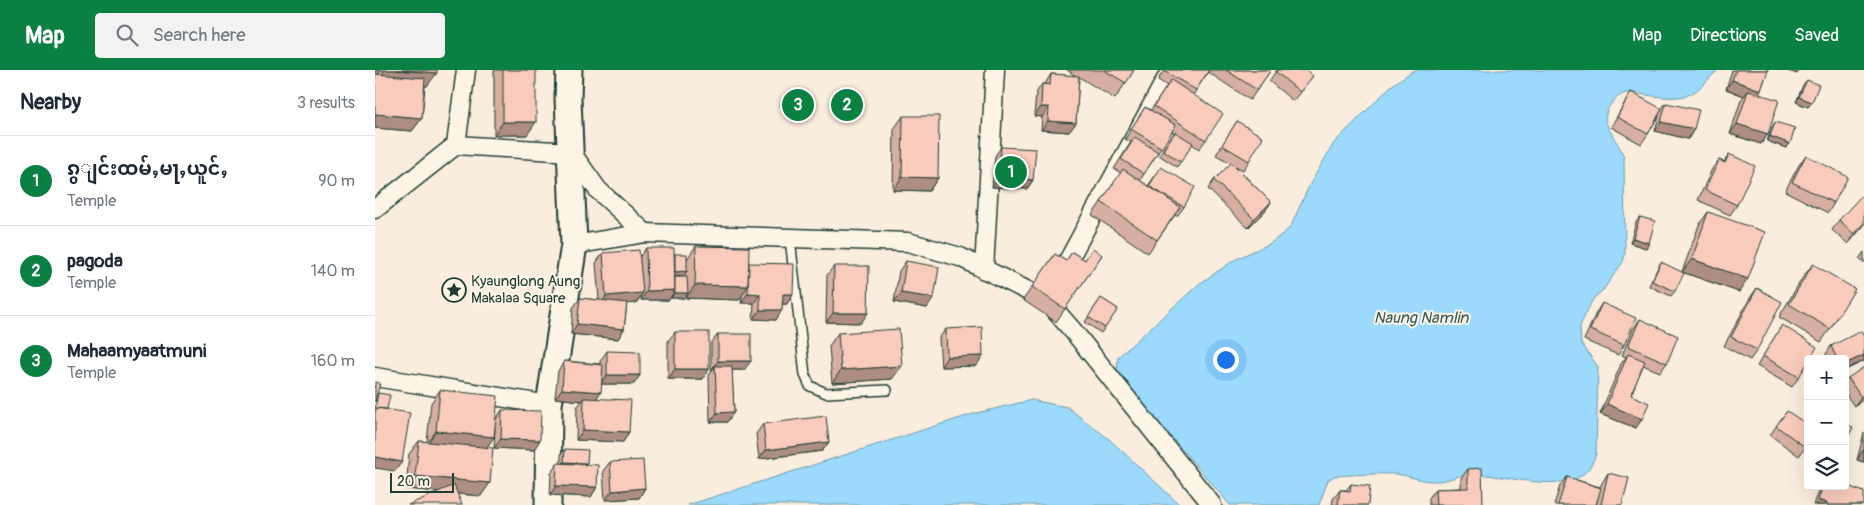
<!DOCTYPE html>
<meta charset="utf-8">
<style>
:root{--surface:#fff;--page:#f2f2f3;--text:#1f2937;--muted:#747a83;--line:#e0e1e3;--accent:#0b8043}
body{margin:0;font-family:Pangolin,"Noto Sans Myanmar",sans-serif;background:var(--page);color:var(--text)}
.controls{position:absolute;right:15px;bottom:15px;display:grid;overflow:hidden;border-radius:5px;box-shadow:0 5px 20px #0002}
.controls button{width:45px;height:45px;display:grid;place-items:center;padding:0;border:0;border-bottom:1px solid var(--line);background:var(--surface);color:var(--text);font:25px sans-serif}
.scale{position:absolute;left:15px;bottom:12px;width:64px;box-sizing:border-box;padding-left:5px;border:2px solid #1f3d34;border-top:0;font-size:14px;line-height:18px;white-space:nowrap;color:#1f3d34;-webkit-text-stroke:4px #fcf5e5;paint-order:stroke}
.you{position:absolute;left:850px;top:289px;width:18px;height:18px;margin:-12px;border:4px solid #fff;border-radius:50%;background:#1a73e8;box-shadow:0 0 0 8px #1a73e833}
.badge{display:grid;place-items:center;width:32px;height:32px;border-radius:50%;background:var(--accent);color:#fff;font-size:16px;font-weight:700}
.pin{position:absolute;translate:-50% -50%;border:2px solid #fff;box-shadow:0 1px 5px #0006}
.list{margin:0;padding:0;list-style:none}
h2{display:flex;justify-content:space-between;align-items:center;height:65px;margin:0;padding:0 20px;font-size:21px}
h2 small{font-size:16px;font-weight:400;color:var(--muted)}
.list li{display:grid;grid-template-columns:32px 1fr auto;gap:15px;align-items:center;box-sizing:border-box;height:90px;padding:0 20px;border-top:1px solid var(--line)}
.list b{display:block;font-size:19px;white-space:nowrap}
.list p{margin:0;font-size:16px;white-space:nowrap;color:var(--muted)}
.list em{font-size:16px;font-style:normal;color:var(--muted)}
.icon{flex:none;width:28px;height:28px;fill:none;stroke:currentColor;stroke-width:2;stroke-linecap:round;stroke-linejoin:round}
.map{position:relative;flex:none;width:1489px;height:435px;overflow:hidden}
header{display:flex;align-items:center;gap:30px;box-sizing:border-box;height:70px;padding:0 25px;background:var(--accent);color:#fff}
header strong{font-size:24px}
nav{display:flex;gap:28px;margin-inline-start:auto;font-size:18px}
.search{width:350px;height:45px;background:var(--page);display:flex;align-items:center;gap:12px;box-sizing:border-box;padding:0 18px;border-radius:5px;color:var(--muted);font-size:19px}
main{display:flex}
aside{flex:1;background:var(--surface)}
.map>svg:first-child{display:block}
</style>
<header>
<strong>Map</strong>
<div class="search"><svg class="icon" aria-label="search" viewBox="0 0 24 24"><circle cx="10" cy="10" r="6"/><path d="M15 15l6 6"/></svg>Search here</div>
<nav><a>Map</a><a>Directions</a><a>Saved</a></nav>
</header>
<main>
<aside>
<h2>Nearby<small>3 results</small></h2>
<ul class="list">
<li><span class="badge">1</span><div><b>ၵွျင်းထမ်ႇမႃႇယူင်ႇ</b><p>Temple</p></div><em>90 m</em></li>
<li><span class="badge">2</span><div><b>pagoda</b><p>Temple</p></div><em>140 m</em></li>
<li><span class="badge">3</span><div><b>Mahaamyaatmuni</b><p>Temple</p></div><em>160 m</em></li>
</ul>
</aside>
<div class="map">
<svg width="1489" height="435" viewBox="0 0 1489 435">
<rect width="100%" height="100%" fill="#fbeddd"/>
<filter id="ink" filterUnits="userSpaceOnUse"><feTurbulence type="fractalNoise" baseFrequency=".02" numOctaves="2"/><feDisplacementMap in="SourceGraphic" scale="10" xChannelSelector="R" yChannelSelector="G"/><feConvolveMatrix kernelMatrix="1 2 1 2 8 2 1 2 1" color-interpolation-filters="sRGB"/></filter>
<g filter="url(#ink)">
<!-- water -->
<g fill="#9bdafc" stroke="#699bac">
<path d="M 1039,0 L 1343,0 C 1335,7 1324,21 1313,25 C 1300,29 1285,27 1271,25 C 1265,24 1257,22 1251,23 C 1240,26 1228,40 1231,52 C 1235,64 1245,75 1249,87 L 1250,184 L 1248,192 L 1228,220 L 1218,229 L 1205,256 L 1206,273 L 1223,297 L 1221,384 C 1217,395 1212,404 1200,409 C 1168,419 1131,405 1098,404 C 1085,404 1074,411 1061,411 C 1046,412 1034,405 1020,404 C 1000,403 979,405 959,406 L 953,410 L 944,435 L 855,435 L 742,304 L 743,287 L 824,214 L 861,189 L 896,173 L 915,158 L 935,114 L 959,73 L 1016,16 Z"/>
<polygon points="656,330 692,337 734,369 805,435 313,435 598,344"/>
</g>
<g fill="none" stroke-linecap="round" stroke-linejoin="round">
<!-- lane casing -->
<g stroke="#1f3d34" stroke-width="12">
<polyline id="lane" points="415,168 430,305 435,316 451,323 512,320"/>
</g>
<!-- street casing -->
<g stroke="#1f3d34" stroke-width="21">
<g id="street">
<polyline points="81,75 196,82 223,120 270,163"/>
<polyline points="0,139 81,75 91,0"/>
<polyline points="199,175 270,163 533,172 585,187 671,230 699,262 837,435"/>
<polyline points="609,200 620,0"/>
<polyline points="687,202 796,0"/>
<polyline points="0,307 174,335"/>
</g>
</g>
<!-- secondary casing -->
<g stroke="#1f3d34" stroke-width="29">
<polyline id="secondary" points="173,435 174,335 199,175 193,28 194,0"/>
</g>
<!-- lane -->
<use href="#lane" stroke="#fcf5e5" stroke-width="9"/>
<!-- street -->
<use href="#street" stroke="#fcf5e5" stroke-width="18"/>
<!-- secondary -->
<use href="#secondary" stroke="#fcf5e5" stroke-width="25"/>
</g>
<!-- wall -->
<g fill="#d6afa2" stroke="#1f3d34">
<polygon points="0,0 62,0 52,16 50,16 47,48 37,61 0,58"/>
<polygon points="120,0 161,0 152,65 119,65 119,1"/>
<polygon points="692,0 759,0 740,29 704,7 701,53 694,62 666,60 667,47 659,46 661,23 667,14 670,14 676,4 701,6"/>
<polygon points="789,0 894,0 895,1 875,30 833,2 818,25 831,70 824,79 817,74 802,97 784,85 799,63 797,61 765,110 773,116 786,97 809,137 802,146 800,145 773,183 717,145 746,103 739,99 756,72 750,69 770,37 776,40 792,16 783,10"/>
<polygon points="902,0 938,6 918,31 894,11"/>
<polygon points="1357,0 1393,0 1386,20 1383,24 1393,64 1386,74 1355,64 1366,30 1369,26 1351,19"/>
<polygon points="1432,10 1437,32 1433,37 1421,32 1428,15"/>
<polygon points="1256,22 1286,39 1291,33 1319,59 1313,69 1280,61 1284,45 1273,64 1266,74 1236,57 1250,32"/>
<polygon points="528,46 563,108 554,121 518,120 519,59"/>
<polygon points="862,51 874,91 868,100 860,96 896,132 890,141 873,158 833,119 839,110 856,93 841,85"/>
<polygon points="1400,52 1415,74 1411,78 1392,71 1397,57"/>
<polygon points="626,77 658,110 652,119 617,117 620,86"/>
<polygon points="1354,84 1362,135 1355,145 1323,130 1337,99 1344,90 1349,92"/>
<polygon points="1431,85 1459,133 1453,143 1410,121 1424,95"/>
<polygon points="1333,142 1364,222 1307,202 1324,155"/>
<polygon points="1265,147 1274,173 1271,178 1255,173 1261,152"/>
<polygon points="1464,150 1489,155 1473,174 1457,160"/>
<polygon points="321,176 374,193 412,234 408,234 401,250 378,249 379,233 366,233 367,226 364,230 311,228 311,226 309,228 296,228 296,226 294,230 266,230 266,226 261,233 252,233 249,259 243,269 196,264 198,238 205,228 224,230 221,193 228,183 264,188 271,178 300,184 312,189"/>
<polygon points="697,182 710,190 727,185 681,252 648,230 680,184 691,191"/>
<polygon points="1489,182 1489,193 1484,189"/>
<polygon points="531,191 552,238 519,232 524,201"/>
<polygon points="1286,192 1300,221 1296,226 1274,216 1283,197"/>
<polygon points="1438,194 1455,259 1446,272 1404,247 1428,207"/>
<polygon points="459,196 486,253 451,252 452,205"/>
<polygon points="1382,218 1382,280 1375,290 1349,276 1375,228"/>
<polygon points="726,228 743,239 726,263 710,252"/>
<polygon points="1227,233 1249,275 1243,285 1209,270 1221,243"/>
<polygon points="1265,249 1292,293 1285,302 1268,295 1256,325 1261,358 1225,344 1246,294 1251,287 1247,285 1258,259"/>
<polygon points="1407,255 1424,307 1417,317 1382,296"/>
<polygon points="571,259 601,296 566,297 564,268"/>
<polygon points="300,262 334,299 328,309 293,309 293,271"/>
<polygon points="463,263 517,309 457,313 454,276"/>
<polygon points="343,264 369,300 357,300 359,342 352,352 335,352 334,306 337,300 336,300 336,273"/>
<polygon points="1489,267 1489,291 1470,300 1470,289 1451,289 1450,286 1456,276"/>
<polygon points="232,281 265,305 259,314 226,314 222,328 254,362 248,372 201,370 202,337 207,331 180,328 183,301 189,291 225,294 225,291"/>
<polygon points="1473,308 1489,329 1479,336 1470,323 1470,311"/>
<polygon points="65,320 121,349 127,340 159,380 119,378 120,358 112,378 106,426 31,419 34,384 44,371 52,372 56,333"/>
<polygon points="1412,341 1433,374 1424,386 1395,365"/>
<polygon points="388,354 454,372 447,381 384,389 381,364"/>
<polygon points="1489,363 1489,392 1482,390"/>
<polygon points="190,379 211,395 222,417 216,427 175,425 176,403 182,393 186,394 186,384"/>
<polygon points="235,392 270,418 264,428 230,430 228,401"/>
<polygon points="1093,399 1108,435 1054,435 1054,428 1060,419 1086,418 1086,408"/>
<polygon points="1233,403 1247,435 1221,435 1223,427 1221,435 1179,435 1185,416 1192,407 1225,417 1227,413"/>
<polygon points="976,414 993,435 957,435 958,429 965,420 971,420"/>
<polygon points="1445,416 1470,416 1489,435 1438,435"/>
</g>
<!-- shaded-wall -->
<g fill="#ae8e84" stroke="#1f3d34">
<polygon points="0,0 6,0 2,6 0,6"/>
<polygon points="10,0 22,0 62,3 52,16 1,12"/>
<polygon points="1410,0 1424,0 1422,4"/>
<polygon points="1357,10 1386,20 1380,29 1373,21 1369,26 1351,19"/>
<polygon points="1424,27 1437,32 1433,37 1421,32"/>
<polygon points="666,37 674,37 667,47 659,46"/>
<polygon points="0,44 47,48 37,61 0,58"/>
<polygon points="673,51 701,53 694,62 666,60"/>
<polygon points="128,52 161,52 152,65 119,65"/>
<polygon points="1286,52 1319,59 1313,69 1280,61"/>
<polygon points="1362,54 1393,64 1386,74 1355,64"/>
<polygon points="1395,66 1415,74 1411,78 1392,71"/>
<polygon points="527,107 563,108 554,121 518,120"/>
<polygon points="624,107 658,110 652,119 617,117"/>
<polygon points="896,132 890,141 873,158 879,149"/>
<polygon points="1489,153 1489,155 1473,174 1479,164"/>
<polygon points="1258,168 1274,173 1271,178 1255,173"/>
<polygon points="1317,189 1373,209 1364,222 1307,202"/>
<polygon points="312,201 309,206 296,207 299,202"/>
<polygon points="320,215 373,216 364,230 311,228"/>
<polygon points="300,220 294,230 266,230 272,221"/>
<polygon points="268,223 261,233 225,236 231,226"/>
<polygon points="299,223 313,223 309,228 296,228"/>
<polygon points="373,223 385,224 379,233 366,233"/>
<polygon points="526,223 559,228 552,238 519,232"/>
<polygon points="408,224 418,224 412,234 401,234"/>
<polygon points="385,240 407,240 401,250 378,249"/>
<polygon points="458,243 493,243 486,253 451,252"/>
<polygon points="202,254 249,259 243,269 196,264"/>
<polygon points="1489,285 1489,291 1470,300 1470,294"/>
<polygon points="608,286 601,296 566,297 572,287"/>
<polygon points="343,291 376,291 369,300 340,300 340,296 337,300 336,300"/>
<polygon points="527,296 517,309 457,313 466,300"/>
<polygon points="300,299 334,299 328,309 293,309"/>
<polygon points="232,305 265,305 259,314 225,314"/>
<polygon points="187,319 226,322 219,332 209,328 207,331 180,328"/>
<polygon points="1489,324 1489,329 1479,336 1486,327"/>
<polygon points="1232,334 1267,349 1261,358 1225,344"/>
<polygon points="359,342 352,352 335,352 342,343"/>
<polygon points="208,360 254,362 248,372 201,370"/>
<polygon points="61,361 119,367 110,380 52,374"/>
<polygon points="126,369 165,370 159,380 119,378"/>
<polygon points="454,372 447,381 384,389 391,380"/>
<polygon points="1488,380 1489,381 1489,392 1482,390"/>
<polygon points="0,387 27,392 20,401 0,398"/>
<polygon points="189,392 212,393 209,398 186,397"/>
<polygon points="40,406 115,413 106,426 31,419"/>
<polygon points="181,416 222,417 216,427 175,425"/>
<polygon points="270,418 264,428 230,430 237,421"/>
<polygon points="1443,430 1452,433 1451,435 1440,435"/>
</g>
<!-- building -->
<g fill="#f9cbbc" stroke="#1f3d34">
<polygon points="22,0 62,0 62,3"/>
<rect x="128" y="0" width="33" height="52"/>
<polygon points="729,0 759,0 751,13"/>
<polygon points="790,0 834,0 821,20 789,1"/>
<polygon points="851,0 894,0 895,1 882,20"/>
<polygon points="902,0 931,0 938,6 925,22 901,2"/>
<polygon points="1361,0 1393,0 1386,20 1357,10"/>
<polygon points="0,4 50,8 47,48 0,44"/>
<polygon points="676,4 704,6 701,53 673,51 674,37 666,37 667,14 675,15"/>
<polygon points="796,10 848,44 831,70 779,36"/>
<polygon points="1432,10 1444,15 1437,32 1424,27"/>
<polygon points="1373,21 1404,30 1393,64 1362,54"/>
<polygon points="1256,22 1287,39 1273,64 1242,47"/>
<polygon points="1291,33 1324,40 1319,59 1286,52"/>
<polygon points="770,37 801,55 787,78 756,59"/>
<polygon points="528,46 564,46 563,108 527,107"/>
<polygon points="862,51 888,67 874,91 847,75"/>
<polygon points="1400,52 1420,58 1415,74 1395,66"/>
<polygon points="800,62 818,73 806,92 788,80"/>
<polygon points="760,67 783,82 769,104 746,89"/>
<polygon points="626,77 661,79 658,110 624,107"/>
<polygon points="1354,84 1380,96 1362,135 1330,120 1344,90 1350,93"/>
<polygon points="1431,85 1473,107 1459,133 1417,112"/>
<polygon points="856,93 896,132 879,149 839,110"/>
<polygon points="786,97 820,117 809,137 774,116"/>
<polygon points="748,99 805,137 782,170 726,132"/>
<polygon points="1488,124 1489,125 1489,153 1479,164 1464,150"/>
<polygon points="1333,142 1390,162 1373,209 1317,189"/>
<polygon points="1265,147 1280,151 1274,173 1258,168"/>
<polygon points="321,176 374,177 373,216 320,215"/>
<polygon points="271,178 299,178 300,220 272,221"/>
<polygon points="718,178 727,185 690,239 657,217 680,184 691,191 697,182 710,190"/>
<polygon points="264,180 268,223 231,226 228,183"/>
<polygon points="300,184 312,184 312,201 300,202"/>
<polygon points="531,191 564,197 559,228 526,223"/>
<polygon points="1286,192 1309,203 1300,221 1277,211"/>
<polygon points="374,193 419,194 418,224 408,224 407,240 385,240 385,224 373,223"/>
<polygon points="1438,194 1480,219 1455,259 1414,234"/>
<polygon points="459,196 494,196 493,243 458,243"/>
<polygon points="300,207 312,207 313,223 299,223 300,220"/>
<polygon points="1382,218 1407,232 1382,280 1356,267"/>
<polygon points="205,228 252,233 249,259 202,254"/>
<polygon points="726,228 743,239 730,258 713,247"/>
<polygon points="1227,233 1261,248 1249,275 1215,260"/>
<polygon points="1265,249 1303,266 1292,293 1253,276"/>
<polygon points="1407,255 1442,277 1435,289 1433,289 1433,292 1424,307 1388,286"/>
<polygon points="607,257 608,286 572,287 571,259"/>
<polygon points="524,259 527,296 466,300 463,263"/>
<polygon points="1486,261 1489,267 1489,285 1470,294 1470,289 1462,289 1456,276"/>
<rect x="300" y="262" width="34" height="37"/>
<rect x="343" y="264" width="33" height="27"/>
<polygon points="232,281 265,282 265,305 232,305"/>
<polygon points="1253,284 1270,291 1256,325 1274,333 1267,349 1232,334"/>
<polygon points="189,291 228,295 226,322 187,319"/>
<polygon points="340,296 357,296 359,342 342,343"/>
<polygon points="1489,297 1489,324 1486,327 1473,308"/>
<polygon points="0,312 5,313 0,332"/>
<polygon points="65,320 123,326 119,367 61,361"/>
<polygon points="3,323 15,325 12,339 1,338 0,339"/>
<polygon points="209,328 256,330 254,362 208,360"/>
<polygon points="1,338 35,343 27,392 0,387 0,344"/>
<polygon points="127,340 166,341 165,370 126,369"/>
<polygon points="1412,341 1433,355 1433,374 1430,377 1401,356"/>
<polygon points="451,346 454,372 391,380 388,354"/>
<polygon points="1470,354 1478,357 1470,374"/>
<polygon points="44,371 118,378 115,413 40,406"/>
<polygon points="190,379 213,380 212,393 189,392"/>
<polygon points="268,390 270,418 237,421 235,392"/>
<polygon points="182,393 223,395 222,417 181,416"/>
<polygon points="1107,398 1108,435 1061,435 1060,419 1093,418 1093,399"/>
<polygon points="1233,403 1254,408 1247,435 1226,435"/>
<polygon points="1192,407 1226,418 1221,435 1183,435"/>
<polygon points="976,414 995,416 993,435 963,435 965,420 975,421"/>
<polygon points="79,415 87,435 33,435"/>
<polygon points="1470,415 1489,422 1489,435 1452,435 1452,433 1443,430 1448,416 1470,416"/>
</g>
</g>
<!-- icons -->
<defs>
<g id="sight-ring" transform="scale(1.25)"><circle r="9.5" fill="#fcf5e5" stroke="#1f3d34" stroke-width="1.5"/><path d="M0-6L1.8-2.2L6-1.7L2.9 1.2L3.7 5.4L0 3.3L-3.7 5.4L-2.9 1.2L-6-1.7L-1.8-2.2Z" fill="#1f3d34"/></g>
</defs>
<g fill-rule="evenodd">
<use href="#sight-ring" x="79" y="220"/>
</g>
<g text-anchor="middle" stroke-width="4" stroke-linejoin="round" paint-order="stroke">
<!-- poi labels -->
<g font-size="15" fill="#1f3d34" stroke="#fcf5e5" text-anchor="start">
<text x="96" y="216">Kyaunglong Aung<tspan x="96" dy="17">Makalaa Square</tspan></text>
</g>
<!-- water labels -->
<g font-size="16" font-style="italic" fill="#385c5c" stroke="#fcf5e5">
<text x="1046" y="253">Naung Namlin</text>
</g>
</g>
</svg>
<div class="controls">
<button>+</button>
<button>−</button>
<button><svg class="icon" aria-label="layers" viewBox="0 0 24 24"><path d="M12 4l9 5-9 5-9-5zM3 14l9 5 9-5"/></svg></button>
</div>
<div class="scale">20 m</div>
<div class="you"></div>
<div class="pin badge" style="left:636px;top:102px">1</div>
<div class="pin badge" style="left:472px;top:35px">2</div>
<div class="pin badge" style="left:423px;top:35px">3</div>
</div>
</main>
